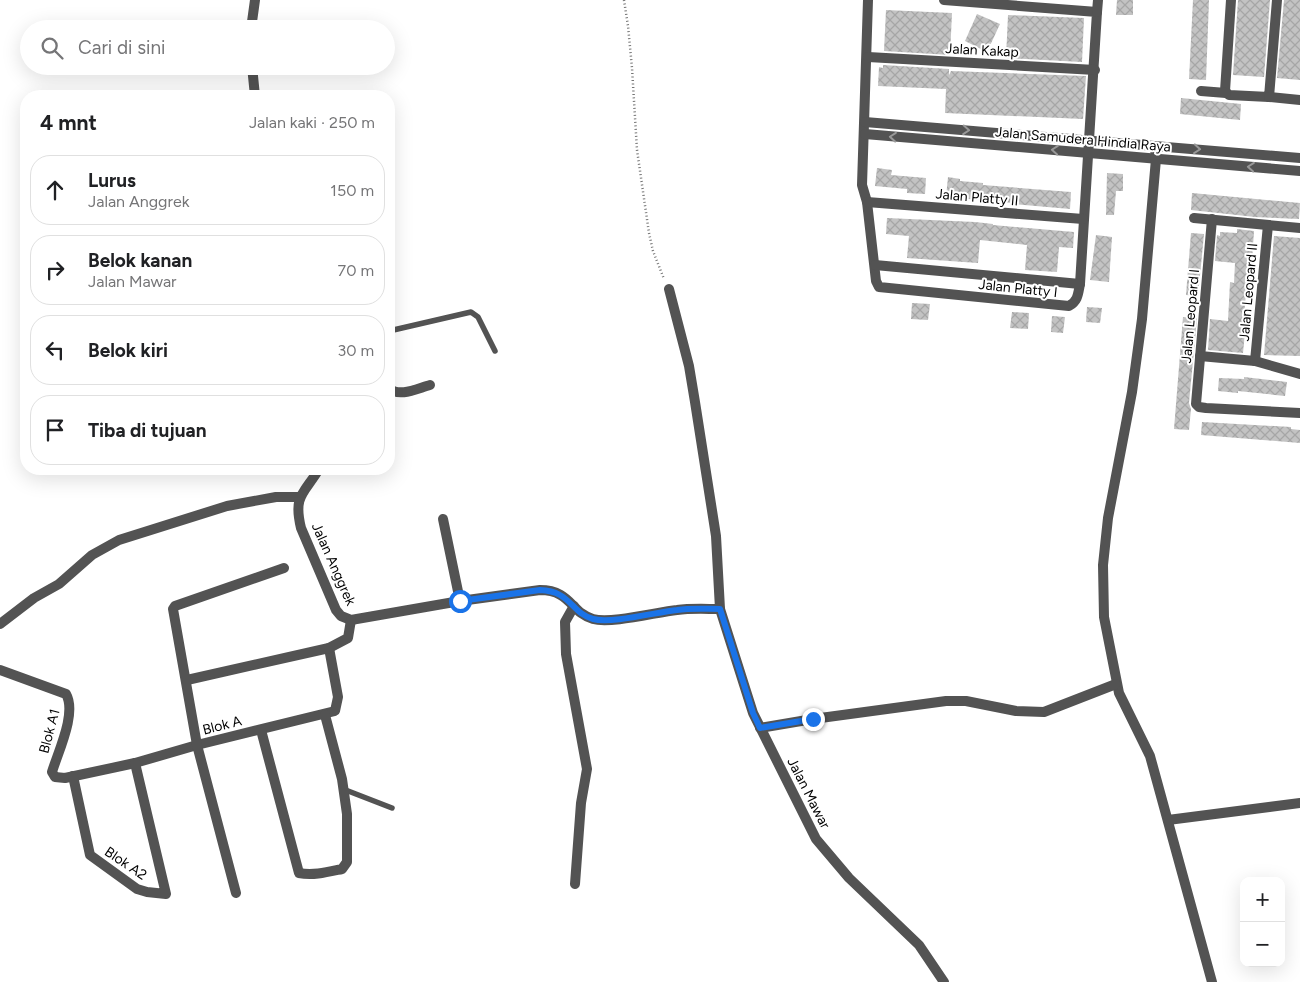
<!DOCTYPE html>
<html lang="id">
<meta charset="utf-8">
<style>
:root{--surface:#fff;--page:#f2f2f2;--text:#202124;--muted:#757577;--line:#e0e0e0}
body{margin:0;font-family:Figtree,sans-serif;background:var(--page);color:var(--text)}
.controls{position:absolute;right:15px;bottom:15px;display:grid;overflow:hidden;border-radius:10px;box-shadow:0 5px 20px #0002}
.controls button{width:45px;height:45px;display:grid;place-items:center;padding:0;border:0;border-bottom:1px solid var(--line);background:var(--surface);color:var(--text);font:25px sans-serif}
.stop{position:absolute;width:15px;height:15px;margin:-11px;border:4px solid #1a73e8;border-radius:50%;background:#fff}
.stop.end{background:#1a73e8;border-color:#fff;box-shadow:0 1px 5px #0008}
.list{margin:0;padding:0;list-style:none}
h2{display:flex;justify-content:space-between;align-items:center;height:65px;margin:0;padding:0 20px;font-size:21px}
h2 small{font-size:16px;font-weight:400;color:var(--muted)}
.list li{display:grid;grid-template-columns:32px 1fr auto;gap:15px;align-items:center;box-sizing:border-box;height:70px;margin:0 10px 10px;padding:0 10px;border:1px solid var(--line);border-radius:20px}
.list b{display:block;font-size:19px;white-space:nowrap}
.list p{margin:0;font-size:16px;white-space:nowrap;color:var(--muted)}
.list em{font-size:16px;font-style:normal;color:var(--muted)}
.icon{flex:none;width:28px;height:28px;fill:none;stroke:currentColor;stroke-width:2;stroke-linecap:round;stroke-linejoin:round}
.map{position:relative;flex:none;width:1300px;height:982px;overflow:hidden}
.search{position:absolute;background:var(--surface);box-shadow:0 5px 20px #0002;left:20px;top:20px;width:375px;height:55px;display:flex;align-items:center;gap:12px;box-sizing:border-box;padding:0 18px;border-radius:28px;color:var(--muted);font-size:19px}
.panel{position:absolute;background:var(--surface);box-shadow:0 5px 20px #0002;left:20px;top:90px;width:375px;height:385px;border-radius:20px}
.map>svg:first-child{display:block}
</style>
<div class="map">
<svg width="1300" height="982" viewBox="0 0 1300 982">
<defs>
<pattern id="building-cross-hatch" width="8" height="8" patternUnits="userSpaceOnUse" patternTransform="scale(1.25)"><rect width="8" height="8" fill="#c3c3c3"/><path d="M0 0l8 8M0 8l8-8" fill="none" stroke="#a6a6a6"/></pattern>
</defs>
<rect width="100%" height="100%" fill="#fff"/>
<!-- building -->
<g fill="url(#building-cross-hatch)">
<polygon points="1117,0 1133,0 1133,15 1116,15"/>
<polygon points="1193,0 1209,0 1206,80 1189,79"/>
<polygon points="1238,0 1270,0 1264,77 1233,75"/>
<polygon points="1284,0 1300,0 1300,80 1277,78"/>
<polygon points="886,10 952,13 950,55 884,51"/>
<polygon points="977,14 1000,24 987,52 965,41"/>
<polygon points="1008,15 1084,18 1082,62 1006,58"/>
<polygon points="883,65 949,69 949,75 951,71 1086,76 1083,119 945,113 946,89 878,86 879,67 883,68"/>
<polygon points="1181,98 1241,104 1240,120 1180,114"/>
<polygon points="877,168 892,170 891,175 926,178 925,194 907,193 907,189 875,186"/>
<polygon points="1107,173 1123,174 1123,191 1116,191 1114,215 1106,215"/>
<polygon points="948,177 960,179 960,181 983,183 983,185 1071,192 1070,209 1013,204 1013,203 946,197"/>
<polygon points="1192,193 1300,203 1299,219 1255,217 1191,210"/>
<polygon points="887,218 975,222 993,224 993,225 1074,232 1073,248 1059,247 1057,272 1025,270 1027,245 980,240 978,263 907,258 909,236 886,234"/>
<polygon points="1237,229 1254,231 1250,291 1246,291 1244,322 1246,322 1243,353 1208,350 1210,319 1228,321 1230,282 1234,283 1235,263 1215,261 1217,235 1220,236 1220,232 1237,233"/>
<polygon points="1191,233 1204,234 1198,296 1186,295"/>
<polygon points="1096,235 1112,237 1109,282 1090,280"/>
<polygon points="1274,236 1300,238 1300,356 1264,355"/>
<polygon points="912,303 930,304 928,320 911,319"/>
<polygon points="1087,307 1102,308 1100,323 1086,322"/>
<polygon points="1012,312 1029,313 1028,329 1010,328"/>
<polygon points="1052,316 1065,317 1063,333 1051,332"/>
<polygon points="1183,317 1197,318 1189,403 1191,409 1189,430 1174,429"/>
<polygon points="1244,377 1287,382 1285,396 1238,391 1238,393 1218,391 1219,378 1244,379"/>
<polygon points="1202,422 1291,427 1291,429 1300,430 1300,443 1201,435"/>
</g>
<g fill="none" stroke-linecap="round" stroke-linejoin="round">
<!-- path -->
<polyline stroke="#757575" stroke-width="2.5" stroke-dasharray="1 2.5" stroke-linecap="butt" points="624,0 628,26 632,68 637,150 649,233 653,251 664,279"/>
<!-- lane -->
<g stroke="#535353" stroke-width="5.5">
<polyline points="389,331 471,312 478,317 495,351"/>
<polyline points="343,789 392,808"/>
</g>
<!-- street -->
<g stroke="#535353" stroke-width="10">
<path d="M 868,0 L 862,185 L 867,202 L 876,281 L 879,287 L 1069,306 C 1078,301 1078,294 1080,284 L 1097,12 L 944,0"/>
<polyline points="1231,0 1225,91 1229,95 1269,97 1277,0"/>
<polyline points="1097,12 1098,0"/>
<polyline points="251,29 255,0"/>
<polyline points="868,57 1095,70"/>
<polyline points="252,66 255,96"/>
<polyline points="1201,91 1226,93"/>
<polyline points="1269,97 1300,100"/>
<polyline points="865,122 1300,158"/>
<polyline points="865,134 1300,171"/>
<polyline points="1155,146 1156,159 1142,319 1132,392 1108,518 1103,565 1104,617 1119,693 1150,756 1212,982"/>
<polyline points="867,202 1083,219"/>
<polyline points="1194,218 1300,228"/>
<polyline points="1212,219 1196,404 1199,407 1206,408 1300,413"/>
<polyline points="875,265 1080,284"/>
<polyline points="669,289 689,366 695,402 716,536 720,609 753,713 816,839 849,878 919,945 944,982"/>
<polyline points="1200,356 1255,361 1300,374"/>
<polyline points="1255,361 1268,225"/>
<path d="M 389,388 C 399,398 418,388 430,385"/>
<path d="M 319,469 C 304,494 293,495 301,528 L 336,610 L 341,616 L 351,620 L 460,601 L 540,590 C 571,590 571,613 593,619 C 611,624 657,612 677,610 C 691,608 706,609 720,609"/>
<polyline points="443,519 460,601"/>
<polyline points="574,606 565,622 566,654 587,769 581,803 575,884"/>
<polyline points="0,624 34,598 59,584 92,555 119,540 227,506 276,497 299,497"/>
<path d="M 0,670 L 66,694 C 77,713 58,752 52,772 L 55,777 L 65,778 L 135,763 L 197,745 L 335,711 L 338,697 L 329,648"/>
<polyline points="187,680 329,648 348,638 351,620"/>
<polyline points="760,728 813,719 946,701 966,701 1016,711 1044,712 1116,684"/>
<path d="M 261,730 L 299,873 C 313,876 328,872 342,869 L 347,862 L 347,814 L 342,779 L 325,715"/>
<polyline points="73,776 90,855 137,889 147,892 166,894 135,763"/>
<polyline points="1168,820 1300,803"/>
<polyline points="236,893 197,745 173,609 175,606 284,568"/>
</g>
</g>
<!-- one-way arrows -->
<defs><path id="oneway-chevron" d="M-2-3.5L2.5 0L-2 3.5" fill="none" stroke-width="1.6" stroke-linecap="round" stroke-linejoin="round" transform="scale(1.25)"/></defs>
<g stroke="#989898">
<use href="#oneway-chevron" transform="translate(966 130) rotate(4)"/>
<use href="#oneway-chevron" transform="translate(893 137) rotate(-175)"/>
<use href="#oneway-chevron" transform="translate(1197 149) rotate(5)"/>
<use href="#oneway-chevron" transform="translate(1055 150) rotate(-175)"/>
<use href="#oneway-chevron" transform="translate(1251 167) rotate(-175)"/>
</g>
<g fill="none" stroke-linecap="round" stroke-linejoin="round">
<!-- route -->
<path stroke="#1a73e8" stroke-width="6" d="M 460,601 L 540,590 C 571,591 571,613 593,619 C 611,624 657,612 677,610 C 691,608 705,609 720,609 L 753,713 L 760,728 L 813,719"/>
</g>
<g text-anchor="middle" stroke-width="4" stroke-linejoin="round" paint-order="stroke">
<!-- street labels -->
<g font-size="14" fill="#000" stroke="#fff">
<text transform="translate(982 50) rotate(3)" y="5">Jalan Kakap</text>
<text transform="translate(1083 139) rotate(5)" y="5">Jalan Samudera Hindia Raya</text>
<text transform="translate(977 197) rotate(5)" y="5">Jalan Platty II</text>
<text transform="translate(1018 288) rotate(6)" y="5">Jalan Platty I</text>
<text transform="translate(1248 292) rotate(-85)" y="5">Jalan Leopard II</text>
<text transform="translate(1190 316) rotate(-85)" y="5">Jalan Leopard I</text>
<text transform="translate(334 564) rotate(66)" y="5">Jalan Anggrek</text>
<text transform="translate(222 725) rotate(-14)" y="5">Blok A</text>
<text transform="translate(49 731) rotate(-75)" y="5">Blok A1</text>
<text transform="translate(809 793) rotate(63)" y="5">Jalan Mawar</text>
<text transform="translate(126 863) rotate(34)" y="5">Blok A2</text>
</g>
</g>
</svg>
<div class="controls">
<button>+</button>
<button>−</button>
</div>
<div class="stop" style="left:460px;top:601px"></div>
<div class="stop end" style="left:813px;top:719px"></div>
<div class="search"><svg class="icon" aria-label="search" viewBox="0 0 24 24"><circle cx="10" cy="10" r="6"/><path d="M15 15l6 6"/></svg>Cari di sini</div>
<section class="panel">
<h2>4 mnt<small>Jalan kaki · 250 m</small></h2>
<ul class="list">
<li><svg class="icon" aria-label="ahead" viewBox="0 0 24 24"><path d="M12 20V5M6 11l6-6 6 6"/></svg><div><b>Lurus</b><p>Jalan Anggrek</p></div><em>150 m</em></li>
<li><svg class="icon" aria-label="right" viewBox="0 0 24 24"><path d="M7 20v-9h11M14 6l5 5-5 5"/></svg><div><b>Belok kanan</b><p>Jalan Mawar</p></div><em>70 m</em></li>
<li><svg class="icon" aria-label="left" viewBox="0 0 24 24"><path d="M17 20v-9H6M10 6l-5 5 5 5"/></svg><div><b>Belok kiri</b></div><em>30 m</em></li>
<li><svg class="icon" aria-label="arrive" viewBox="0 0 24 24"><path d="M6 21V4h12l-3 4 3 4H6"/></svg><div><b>Tiba di tujuan</b></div></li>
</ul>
</section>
</div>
